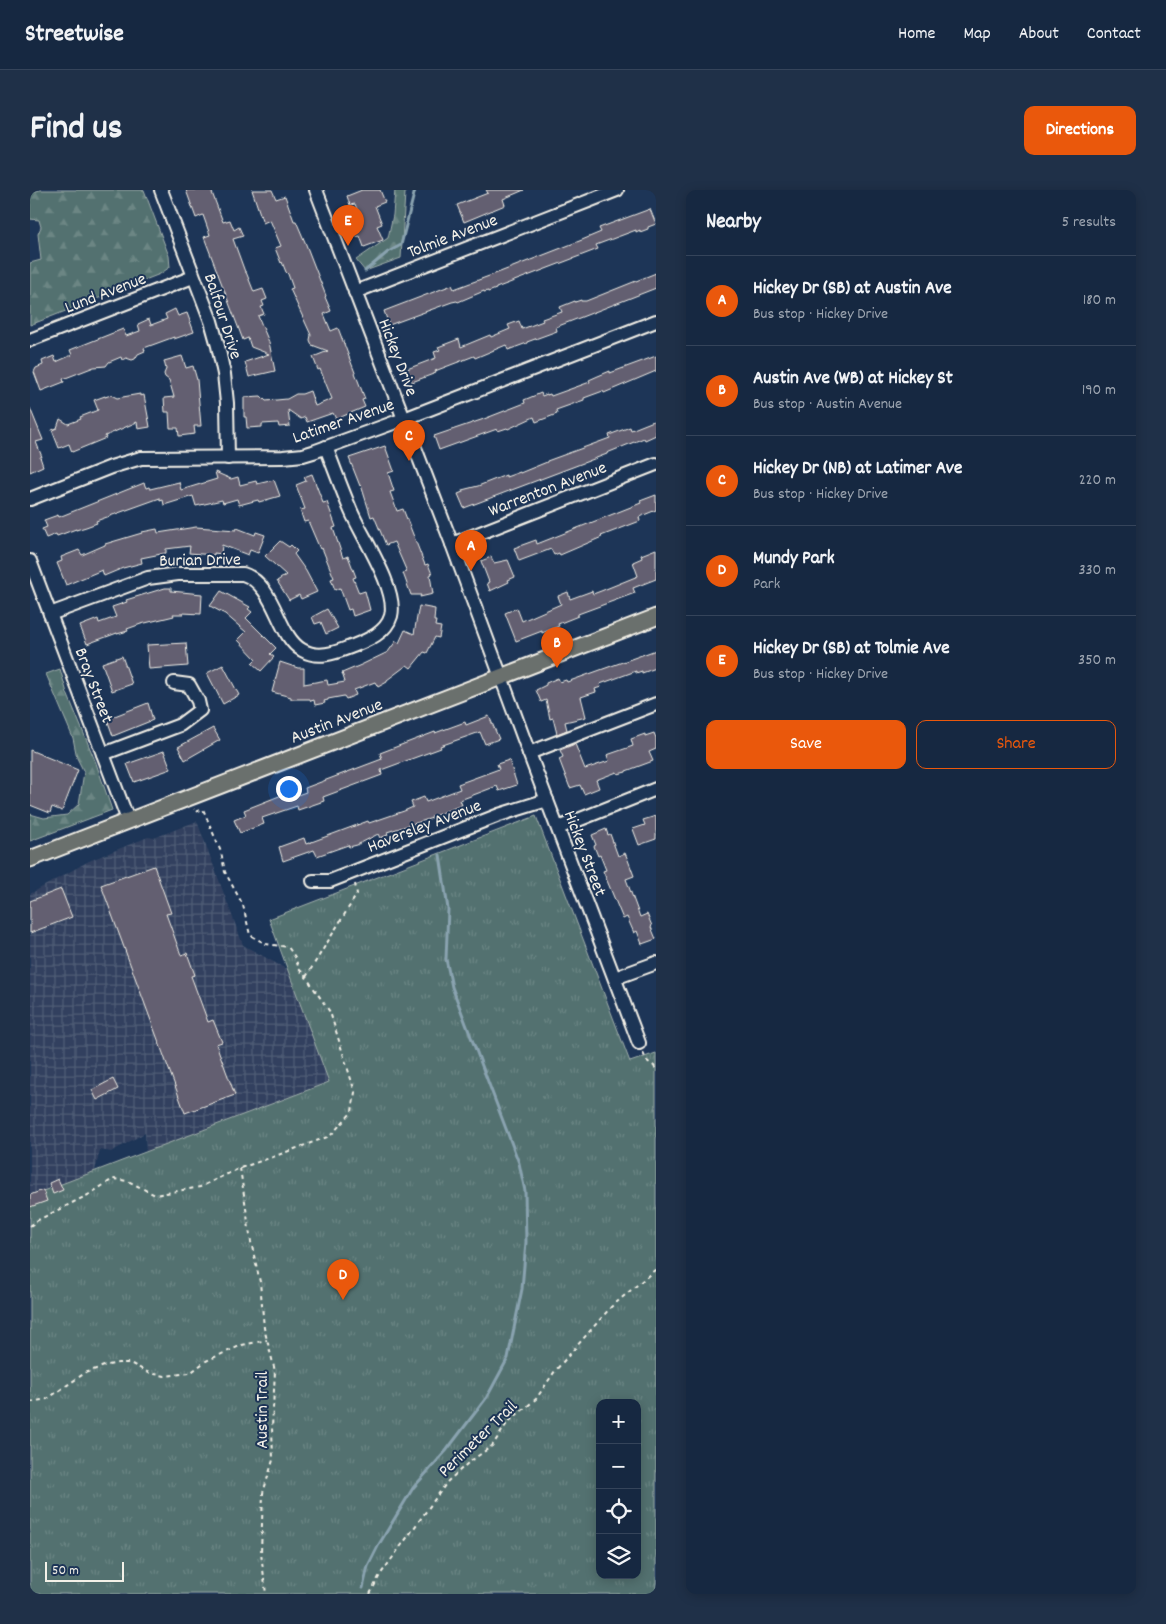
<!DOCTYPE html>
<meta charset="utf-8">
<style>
:root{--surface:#162841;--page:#1f3048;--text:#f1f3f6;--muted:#9ea6b1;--line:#35445a;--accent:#ea580c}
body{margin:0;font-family:Dekko,sans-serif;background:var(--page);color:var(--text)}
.controls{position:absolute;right:15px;bottom:15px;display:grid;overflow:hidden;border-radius:10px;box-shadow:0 2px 12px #0003}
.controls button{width:45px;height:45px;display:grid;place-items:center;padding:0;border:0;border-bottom:1px solid var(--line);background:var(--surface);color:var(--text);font:25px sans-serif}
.scale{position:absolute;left:15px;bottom:12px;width:79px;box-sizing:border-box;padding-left:5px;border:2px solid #f4f1e8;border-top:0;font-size:14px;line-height:18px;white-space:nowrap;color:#f4f1e8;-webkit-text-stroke:4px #1d3557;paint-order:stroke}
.you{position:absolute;left:258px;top:598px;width:18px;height:18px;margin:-12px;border:4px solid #fff;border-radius:50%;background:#1a73e8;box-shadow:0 0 0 8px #1a73e833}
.badge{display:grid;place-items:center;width:32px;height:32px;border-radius:50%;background:var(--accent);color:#fff;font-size:16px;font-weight:700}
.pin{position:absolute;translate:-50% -41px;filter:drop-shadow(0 1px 2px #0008)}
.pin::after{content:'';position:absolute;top:26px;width:18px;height:15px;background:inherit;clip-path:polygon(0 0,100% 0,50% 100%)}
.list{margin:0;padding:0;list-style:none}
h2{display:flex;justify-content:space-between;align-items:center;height:65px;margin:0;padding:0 20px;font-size:21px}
h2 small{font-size:16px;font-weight:400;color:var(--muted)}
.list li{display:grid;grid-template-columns:32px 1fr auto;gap:15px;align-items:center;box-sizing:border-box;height:90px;padding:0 20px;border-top:1px solid var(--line)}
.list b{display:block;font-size:19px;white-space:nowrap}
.list p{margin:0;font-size:16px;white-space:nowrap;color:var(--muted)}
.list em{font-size:16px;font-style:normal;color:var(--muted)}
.actions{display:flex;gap:10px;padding:15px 20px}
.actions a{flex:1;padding:11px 0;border:1px solid var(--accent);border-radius:10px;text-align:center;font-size:18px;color:var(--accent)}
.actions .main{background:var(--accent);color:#fff}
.icon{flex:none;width:28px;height:28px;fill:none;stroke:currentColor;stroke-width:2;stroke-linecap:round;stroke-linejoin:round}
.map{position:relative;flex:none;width:626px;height:1404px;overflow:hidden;border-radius:10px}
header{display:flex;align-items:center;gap:30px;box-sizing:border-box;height:70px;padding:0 25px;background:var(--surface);border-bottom:1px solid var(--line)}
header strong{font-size:24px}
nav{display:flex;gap:28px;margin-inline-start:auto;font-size:18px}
.intro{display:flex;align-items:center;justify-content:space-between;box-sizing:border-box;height:120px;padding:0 30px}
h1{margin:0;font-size:35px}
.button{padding:12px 22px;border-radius:10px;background:var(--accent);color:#fff;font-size:18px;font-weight:700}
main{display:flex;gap:30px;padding:0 30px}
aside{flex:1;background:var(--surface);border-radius:10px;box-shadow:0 2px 12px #0003}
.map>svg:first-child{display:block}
</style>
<header>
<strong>Streetwise</strong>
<nav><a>Home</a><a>Map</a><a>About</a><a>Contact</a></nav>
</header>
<div class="intro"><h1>Find us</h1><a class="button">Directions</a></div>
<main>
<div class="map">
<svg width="626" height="1404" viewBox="0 0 626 1404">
<defs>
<pattern id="industrial-grid" width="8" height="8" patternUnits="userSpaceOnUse" patternTransform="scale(1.25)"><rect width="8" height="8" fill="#32415f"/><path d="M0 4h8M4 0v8" fill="none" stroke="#505d76"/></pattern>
<pattern id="forest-firs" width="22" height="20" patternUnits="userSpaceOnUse" patternTransform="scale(1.25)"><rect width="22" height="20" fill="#527170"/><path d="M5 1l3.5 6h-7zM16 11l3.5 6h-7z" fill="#6c8684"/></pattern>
<pattern id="park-tufts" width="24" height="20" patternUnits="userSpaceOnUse" patternTransform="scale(1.25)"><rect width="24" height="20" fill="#527170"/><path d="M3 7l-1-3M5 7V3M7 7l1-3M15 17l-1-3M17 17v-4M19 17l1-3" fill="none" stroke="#6c8684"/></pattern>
</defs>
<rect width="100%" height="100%" fill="#1d3557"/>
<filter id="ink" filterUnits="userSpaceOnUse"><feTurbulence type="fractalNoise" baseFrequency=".02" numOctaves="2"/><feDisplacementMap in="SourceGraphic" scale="10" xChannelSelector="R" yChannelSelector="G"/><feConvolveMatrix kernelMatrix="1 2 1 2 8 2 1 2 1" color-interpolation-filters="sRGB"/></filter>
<g filter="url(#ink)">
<!-- industrial -->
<polygon fill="url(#industrial-grid)" points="167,631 213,755 258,780 299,892 116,962 115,943 81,962 70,960 62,993 0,1023 0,704 59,671 118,647 124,648"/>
<!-- forest -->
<g fill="url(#forest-firs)" stroke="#a3b1ac">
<polygon points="10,0 114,0 139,66 140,77 130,84 0,135 0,73 11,70 8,44 11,37 9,30 0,29 0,3"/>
<polygon points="365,0 377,0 375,3 371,68 335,81 326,70 358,48 363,25"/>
<polygon points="30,479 37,503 66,573 82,620 0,651 0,624 14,628 37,625 49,614 54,582 47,568 43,548 16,484"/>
</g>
<!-- park -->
<path fill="url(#park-tufts)" stroke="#a3b1ac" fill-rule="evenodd" d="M 506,626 L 600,872 L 626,863 L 626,1404 L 0,1404 L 0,1006 L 299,892 L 239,729 ZM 570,1213 L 607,1213 L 607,1385 L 570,1385 Z"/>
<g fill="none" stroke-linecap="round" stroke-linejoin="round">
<!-- stream -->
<g stroke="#8aa3b0" stroke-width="3">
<polyline points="335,81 358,62 371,55 385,0"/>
<polyline points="333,1398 338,1376 348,1356 383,1298 416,1261 457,1207 478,1168 492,1099 496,1052 495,1001 489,973 422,797 416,769 418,719 410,665"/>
</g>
</g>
<!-- building -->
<g fill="#635e71" stroke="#f4f1e8">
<polygon points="156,0 181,0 193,32 200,30 204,40 209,37 213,46 203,49 215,82 216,82 224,102 233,99 237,109 232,111 234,116 231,117 234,124 228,126 239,152 245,181 219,187 215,172 239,164 221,157 218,148 213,150 174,47 180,45 173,25 166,28"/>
<polygon points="222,0 242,0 246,9 255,6 264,31 266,31 275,52 296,106 295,107 301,121 294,124 301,141 308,138 335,209 332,210 335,217 306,229 303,223 277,232 275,227 271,229 258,220 260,236 249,237 248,233 232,234 232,237 217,238 216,227 214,227 214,207 231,206 236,211 257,209 266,204 272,204 280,201 285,216 302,209 290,179 288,180 283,167 298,161 282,155 280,150 281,145 260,99 263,98 258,84 256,82 252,72 251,73 245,58 251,56 240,30 233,33"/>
<polygon points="332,0 350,0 355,12 345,16 352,34 347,36 353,50 334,57 330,46 326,47 322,36 332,32 325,14 320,15 317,6"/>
<polygon points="456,0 494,0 473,9 475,15 434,32 427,15 458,3"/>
<polygon points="620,19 626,34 618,37 618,39 610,42 610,40 606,42 606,40 566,55 568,59 466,98 466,99 458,102 458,101 454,102 454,101 428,112 427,111 422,112 359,135 354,121 422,95 424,99 470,82 552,50 571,42 569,38"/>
<polygon points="626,83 626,98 526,137 527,141 497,152 497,153 478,160 476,155 445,168 444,166 405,181 406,183 382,192 377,179 406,168 404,162 410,160 408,157 429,149 431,157 460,145 461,147 480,139 478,135 489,131 492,139 513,131 512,129 532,122 530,117 545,111 545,112 551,110 551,111 556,111"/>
<polygon points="145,119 148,126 157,123 164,142 144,149 144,147 114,158 115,161 108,164 105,169 102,170 96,168 92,170 91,167 79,172 76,176 64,177 33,189 34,192 11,201 4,182 6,178 13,175 12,171 24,166 26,172 42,165 40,160 93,139 96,146 110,141 108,134 119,129 121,135 137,129 135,124"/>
<polygon points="152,166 156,178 163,176 167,190 171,236 164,236 165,244 149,246 148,238 140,238 139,222 135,222 134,208 144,207 139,190 135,187 134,184 136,179 134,171"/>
<polygon points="626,166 626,181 574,203 573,201 554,208 554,210 526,220 527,224 506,232 504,227 478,239 477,238 468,241 467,239 409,260 404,246 454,229 495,213 494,210 511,203 512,206 517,204 517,205 520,204 521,206 560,192 559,190 568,186 580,181 580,183"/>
<polygon points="110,204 110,206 114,205 120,237 108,239 107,232 75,246 76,248 42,262 39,254 29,258 22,240 27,238 30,229 38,234 51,229 50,227 68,220 64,210 75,206 75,207 81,205 87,208"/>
<polygon points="0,218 13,250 6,252 12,267 10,267 13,276 0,282"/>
<polygon points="626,230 626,245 615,250 614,248 577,263 577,264 434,318 428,304 433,302 432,300 448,296 476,285 476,287 490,282 490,283 517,272 517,271 580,248 579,245 600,237 601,240"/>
<polygon points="355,256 364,281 358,283 364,301 360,302 367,321 373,319 395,375 398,374 402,384 400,385 403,404 390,407 391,405 381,405 373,383 377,382 364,352 356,355 344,326 341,327 331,295 330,296 319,268"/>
<polygon points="185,282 201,289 208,287 210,295 226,291 227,294 244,290 250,306 229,312 228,310 209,315 207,309 193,313 192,310 166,316 163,306 134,315 133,310 130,311 130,308 66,331 67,333 56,337 46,340 46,339 27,346 26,344 16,348 12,339 17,337 14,330 28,325 29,327 114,293 116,298 119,297 120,299 149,292 151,300 187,289"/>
<polygon points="282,284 293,313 297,312 306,337 303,338 313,368 318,366 326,387 323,388 329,403 335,401 340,420 323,426 321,419 318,420 310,398 305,400 301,389 304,388 292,358 290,359 278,331 274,332 270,320 275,319 266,295 276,291 274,287"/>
<polygon points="626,305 626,320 609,327 610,331 571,346 572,347 530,365 529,363 524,365 521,359 489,371 484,358 506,350 507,354 611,313 610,311"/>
<polygon points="166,337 206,340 207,338 225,345 226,342 235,345 228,363 220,360 218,365 192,355 191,364 184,363 184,365 159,363 160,356 136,359 136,363 111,368 112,373 93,378 74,386 72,380 36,395 27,373 32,371 31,367 49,360 52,365 75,355 75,354 112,343 112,342 127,339 128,343"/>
<polygon points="250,351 259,357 261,355 267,361 264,364 276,381 287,402 271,409 269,405 259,410 247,391 256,385 235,366"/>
<polygon points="626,359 626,389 603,398 605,403 548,424 548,426 528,434 529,436 512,443 512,441 486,451 475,423 487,418 492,431 531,414 528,406 538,402 540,409 562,401 563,404 571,401 608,386 603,372 612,368 611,365"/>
<polygon points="461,367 464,373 478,370 485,387 478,390 479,392 460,401 457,393 459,392 451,371"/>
<polygon points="135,398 141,398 141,401 172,404 171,424 153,423 153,424 143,424 144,426 111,434 97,439 98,441 87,444 87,443 57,454 50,436 68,429 69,433 86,427 82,417 97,412 96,410"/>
<polygon points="191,401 220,417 218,419 222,422 216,428 246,458 240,464 244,467 231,481 222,473 226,469 208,450 216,442 195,424 180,416"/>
<polygon points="389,416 405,419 404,431 406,431 405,436 411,437 409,448 405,447 397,463 394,462 381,478 377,475 357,490 357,492 348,497 345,492 324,500 326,505 316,509 314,506 298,509 298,510 294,511 295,513 285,515 284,510 281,511 280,509 261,509 261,507 242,502 250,472 268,478 274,478 274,494 297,490 298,495 315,492 312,483 331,475 358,462 366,451 369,453 375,440 384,444"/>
<polygon points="297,419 308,438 296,444 291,432 285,434 282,427"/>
<polygon points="156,453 158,476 119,479 117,455"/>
<polygon points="626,460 626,478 612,483 612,481 606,483 606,481 570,494 571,497 565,499 566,502 551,507 556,527 535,532 537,540 527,544 523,528 520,529 516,510 511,512 506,500 516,495 516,493 528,488 530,492 536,490 537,492"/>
<polygon points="92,466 102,494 82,501 72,473"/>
<polygon points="193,475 209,505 193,514 177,483"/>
<polygon points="118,513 123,530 83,546 77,529"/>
<polygon points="459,526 469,549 455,554 450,542 410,556 411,558 351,580 352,585 293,607 294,611 268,620 267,616 232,628 234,634 210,643 204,630 216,625 214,620 257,603 259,608 276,602 275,598 352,569 350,563 405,542 405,543 435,532 436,535"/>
<polygon points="183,538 190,550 155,570 148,557"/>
<polygon points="624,543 626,548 626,559 619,562 623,571 596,581 596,582 588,584 587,582 566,590 569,598 554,604 550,595 540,598 529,569 533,567 530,560 545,554 555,579 579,571 577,565 603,556 601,549 615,544 615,546"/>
<polygon points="0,560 48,580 32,621 22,617 20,623 0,615"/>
<polygon points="134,561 141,579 104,592 97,574"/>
<polygon points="479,570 487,595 469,601 467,596 430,610 432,615 401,627 402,628 357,642 358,645 350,648 348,644 327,655 319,657 318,655 287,666 284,660 253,671 249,657 274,648 276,654 338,631 339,633 374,621 383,617 381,612 394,607 396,612 430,599 428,594 469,579 467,574"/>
<polygon points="626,626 626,649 609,655 603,639 615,635 613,630"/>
<polygon points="576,639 578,645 580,644 588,666 595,663 598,670 604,686 596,689 610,727 617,724 622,736 621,737 626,749 612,754 607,741 604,743 597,727 593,729 573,681 576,680 570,665 568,666 564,656 566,655 562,645"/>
<polygon points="124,676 141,723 136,724 151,765 157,763 165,785 161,786 178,832 183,830 192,852 186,854 205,905 155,923 71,695"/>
<polygon points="31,699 42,727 0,743 0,711"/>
<polygon points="83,889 88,899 67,910 62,900"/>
<polygon points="28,989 33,1000 23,1004 19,993"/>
<polygon points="13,1000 17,1011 0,1017 0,1005"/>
</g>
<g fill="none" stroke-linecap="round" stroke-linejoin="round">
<!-- minor casing -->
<g stroke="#f4f1e8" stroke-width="16">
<g id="minor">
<polyline points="131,0 181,131 188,156 194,184 197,213 198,268"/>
<polyline points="286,0 422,354 499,563 609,853"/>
<polyline points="325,102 587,0"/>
<polyline points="0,150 163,87"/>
<polyline points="0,309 81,277 111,268 253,267 273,265 283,262 374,229 626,131"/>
<polyline points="422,354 626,274"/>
<polyline points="0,371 98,630"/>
<path d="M 20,424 L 118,388 L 148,384 L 213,384 C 246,395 247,446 272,460 C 289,470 307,462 323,456 C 338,450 356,443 361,426 C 368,399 332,347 321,321 C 312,300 304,278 296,257"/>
<polyline points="499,563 626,514"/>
<polyline points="73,564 150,535 170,520 168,511 159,495 144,493"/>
<polyline points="528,638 626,599"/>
<polyline points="283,691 300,691 469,625 517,610"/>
<polyline points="585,788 626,773"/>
</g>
</g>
<!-- major casing -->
<g stroke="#f4f1e8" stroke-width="19">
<polyline id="major" points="0,669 626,427"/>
</g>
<!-- path -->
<g stroke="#f4f1e8" stroke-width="2" stroke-dasharray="4 4" stroke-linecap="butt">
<polyline points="276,787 327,704 325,694"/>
<polyline points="613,863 617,871 624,876 626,880"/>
<polyline points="210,978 221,1052 230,1092 234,1138 245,1181 242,1237 243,1270 233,1303 231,1363 236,1404"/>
<polyline points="0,1036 8,1030 58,1005 83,989 98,991 125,1005 170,997 210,978 240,968 300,946 322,922 325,902 300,822 276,787 269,779 265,767 258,757 236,754 220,745 213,715 195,682 191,662 173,619 166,622 164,619"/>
<polyline points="0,1212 17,1209 55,1183 74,1176 88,1173 100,1173 119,1183 135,1186 160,1183 176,1171 212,1155 237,1150"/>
<polyline points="340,1404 350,1385 418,1291 438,1273 462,1256 478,1232 506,1209 525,1181 581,1117 626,1079"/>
</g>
<!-- minor -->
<use href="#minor" stroke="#1d3557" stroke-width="12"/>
<!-- major -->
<use href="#major" stroke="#6b706d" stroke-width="15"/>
</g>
</g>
<g text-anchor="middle" stroke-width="4" stroke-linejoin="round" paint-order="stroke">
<!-- street labels -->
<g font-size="18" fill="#f4f1e8" stroke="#1d3557">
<text transform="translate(422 45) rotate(-21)" y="6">Tolmie Avenue</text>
<text transform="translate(75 102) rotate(-21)" y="6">Lund Avenue</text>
<text transform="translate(194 126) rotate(72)" y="6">Balfour Drive</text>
<text transform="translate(369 167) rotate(69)" y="6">Hickey Drive</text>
<text transform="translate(313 230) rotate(-19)" y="6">Latimer Avenue</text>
<text transform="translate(517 298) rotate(-21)" y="6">Warrenton Avenue</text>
<text transform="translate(170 369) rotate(-1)" y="6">Burian Drive</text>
<text transform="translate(65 495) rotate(69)" y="6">Bray Street</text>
<text transform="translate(306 530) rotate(-21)" y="6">Austin Avenue</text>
<text transform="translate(394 635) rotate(-21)" y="6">Haversley Avenue</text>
<text transform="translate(556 663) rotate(69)" y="6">Hickey Street</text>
<text transform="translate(231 1220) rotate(-90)" y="6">Austin Trail</text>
<text transform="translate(447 1248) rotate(-44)" y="6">Perimeter Trail</text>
</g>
</g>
</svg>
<div class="controls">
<button>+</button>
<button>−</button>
<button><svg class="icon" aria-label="locate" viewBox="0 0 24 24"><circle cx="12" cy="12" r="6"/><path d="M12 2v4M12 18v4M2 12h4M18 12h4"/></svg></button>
<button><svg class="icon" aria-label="layers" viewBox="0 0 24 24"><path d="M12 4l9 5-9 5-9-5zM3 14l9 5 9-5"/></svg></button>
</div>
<div class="scale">50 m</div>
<div class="you"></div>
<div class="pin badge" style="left:441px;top:381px">A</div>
<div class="pin badge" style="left:527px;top:478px">B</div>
<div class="pin badge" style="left:379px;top:271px">C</div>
<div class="pin badge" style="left:313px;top:1110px">D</div>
<div class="pin badge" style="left:318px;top:56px">E</div>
</div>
<aside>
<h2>Nearby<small>5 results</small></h2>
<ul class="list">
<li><span class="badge">A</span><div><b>Hickey Dr (SB) at Austin Ave</b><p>Bus stop · Hickey Drive</p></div><em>180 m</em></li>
<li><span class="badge">B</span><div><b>Austin Ave (WB) at Hickey St</b><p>Bus stop · Austin Avenue</p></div><em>190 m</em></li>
<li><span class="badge">C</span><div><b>Hickey Dr (NB) at Latimer Ave</b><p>Bus stop · Hickey Drive</p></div><em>220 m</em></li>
<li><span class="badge">D</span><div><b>Mundy Park</b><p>Park</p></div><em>330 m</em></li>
<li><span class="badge">E</span><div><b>Hickey Dr (SB) at Tolmie Ave</b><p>Bus stop · Hickey Drive</p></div><em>350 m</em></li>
</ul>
<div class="actions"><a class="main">Save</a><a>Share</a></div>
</aside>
</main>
